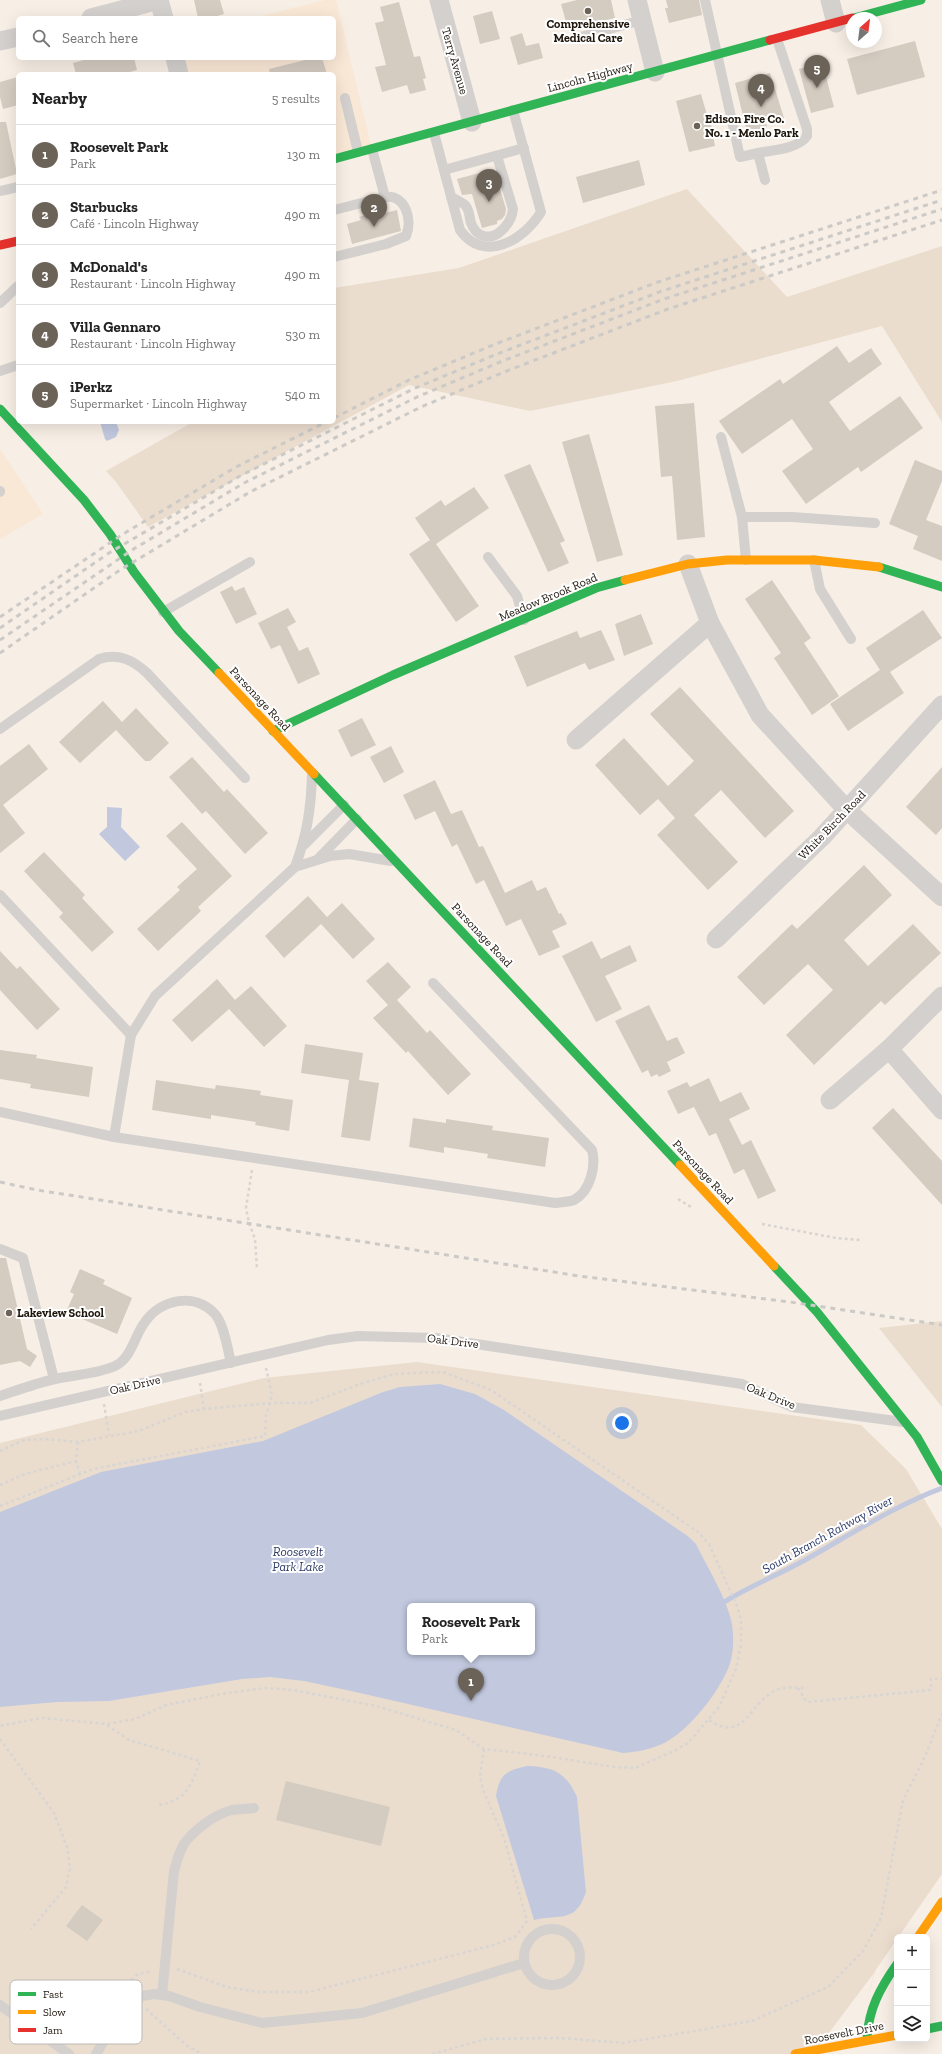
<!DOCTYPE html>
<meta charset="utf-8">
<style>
:root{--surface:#fff;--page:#f6f6f6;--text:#222;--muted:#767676;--line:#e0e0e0;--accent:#6b6258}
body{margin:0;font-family:"Zilla Slab",serif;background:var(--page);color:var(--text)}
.controls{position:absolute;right:12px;bottom:12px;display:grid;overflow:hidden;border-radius:6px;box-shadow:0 4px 16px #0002}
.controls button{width:36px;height:36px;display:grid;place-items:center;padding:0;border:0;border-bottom:1px solid var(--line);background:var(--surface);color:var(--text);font:20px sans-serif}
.compass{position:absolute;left:846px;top:12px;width:36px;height:36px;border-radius:50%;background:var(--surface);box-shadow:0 4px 16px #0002;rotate:28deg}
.you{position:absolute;left:622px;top:1423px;width:14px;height:14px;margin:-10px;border:3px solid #fff;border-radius:50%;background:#1a73e8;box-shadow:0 0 0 6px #1a73e833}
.badge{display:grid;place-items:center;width:26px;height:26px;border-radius:50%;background:var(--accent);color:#fff;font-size:13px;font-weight:700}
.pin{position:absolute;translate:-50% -33px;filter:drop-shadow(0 1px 2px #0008)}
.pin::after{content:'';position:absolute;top:21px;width:14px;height:12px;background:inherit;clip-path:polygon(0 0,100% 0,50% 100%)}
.popup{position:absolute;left:407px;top:1603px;width:128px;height:52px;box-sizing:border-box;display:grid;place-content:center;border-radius:6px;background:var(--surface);filter:drop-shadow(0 1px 3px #0005);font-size:13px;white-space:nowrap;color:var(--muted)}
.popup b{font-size:15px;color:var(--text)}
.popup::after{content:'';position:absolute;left:50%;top:100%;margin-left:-8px;border:8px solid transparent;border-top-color:var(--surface)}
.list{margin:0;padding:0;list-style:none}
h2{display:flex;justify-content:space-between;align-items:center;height:52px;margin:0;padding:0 16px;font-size:17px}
h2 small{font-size:13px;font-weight:400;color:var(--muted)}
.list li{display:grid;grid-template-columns:26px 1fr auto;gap:12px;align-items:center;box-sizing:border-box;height:60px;padding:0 16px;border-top:1px solid var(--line)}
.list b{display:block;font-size:15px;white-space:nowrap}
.list p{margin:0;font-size:13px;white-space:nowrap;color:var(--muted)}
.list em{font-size:13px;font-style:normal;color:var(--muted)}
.icon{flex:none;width:22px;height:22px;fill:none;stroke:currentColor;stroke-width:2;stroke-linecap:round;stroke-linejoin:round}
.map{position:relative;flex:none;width:942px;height:2054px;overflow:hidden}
.search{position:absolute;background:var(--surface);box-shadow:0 4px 16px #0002;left:16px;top:16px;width:320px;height:44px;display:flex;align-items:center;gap:10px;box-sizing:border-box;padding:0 14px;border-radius:6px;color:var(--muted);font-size:15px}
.panel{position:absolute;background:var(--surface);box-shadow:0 4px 16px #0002;left:16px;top:72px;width:320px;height:352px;border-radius:6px}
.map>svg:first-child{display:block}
</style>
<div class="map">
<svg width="942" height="2054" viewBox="0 0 942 2054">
<rect width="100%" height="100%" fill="#f7eee5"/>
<!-- built -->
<g fill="#fae8d6">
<polygon points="325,0 336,0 372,149 334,159 334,74 179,74 175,58 334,58 334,18 254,18"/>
<polygon points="0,449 43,514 0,539"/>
</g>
<!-- green -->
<g fill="#ebddce" fill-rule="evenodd">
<polygon points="687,189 787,297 942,246 942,422 882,326 677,381 530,411 409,385 148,527 116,482 106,471 193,422 334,422 334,288 459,268"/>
<polygon points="942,1321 942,1407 879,1328"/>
<path d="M 417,1362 L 861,1425 L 906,1469 L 942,1529 L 942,1874 L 875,1971 L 865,2007 L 874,1973 L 813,2054 L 0,2054 L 0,1443 L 264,1378 ZM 410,1606 L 532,1606 L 532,1652 L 410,1652 Z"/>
</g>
<!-- water -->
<g fill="#c2c9df" fill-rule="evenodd">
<polygon points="100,422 116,422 119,430 116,437 107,441 105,439"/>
<polygon points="107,807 122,808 121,827 140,847 125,861 99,834 107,827"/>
<path d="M 440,1384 L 475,1394 L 504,1410 L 689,1537 L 696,1544 C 707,1567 727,1598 732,1624 C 734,1638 734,1655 728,1669 C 717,1694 690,1729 666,1742 C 653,1749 638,1752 623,1753 L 351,1691 L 304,1681 L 270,1677 L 242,1679 L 109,1701 L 57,1702 L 0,1707 L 0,1512 L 101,1472 L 263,1441 L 383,1392 L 400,1387 ZM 410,1606 L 532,1606 L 532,1652 L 410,1652 Z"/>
<path d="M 527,1766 C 553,1767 566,1772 577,1797 L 586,1892 C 576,1923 561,1914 534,1920 L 496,1796 C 500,1773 506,1771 527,1766 Z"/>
</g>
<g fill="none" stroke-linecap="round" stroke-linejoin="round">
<!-- stream -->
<path stroke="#c2c9df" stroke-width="5" d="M 724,1602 C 750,1586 778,1575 805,1560 C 850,1535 894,1506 942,1488"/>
</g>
<!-- building -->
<g fill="#d4cbc1">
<polygon points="194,0 220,0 224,14 211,18 198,18"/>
<polygon points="577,0 611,0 615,18 568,29 561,4"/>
<polygon points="666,0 699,0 702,15 669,23 665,8 668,8"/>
<polygon points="399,2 414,57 420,56 426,78 423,79 426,90 410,94 407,85 382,92 375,67 386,65 375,23 384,21 380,7"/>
<polygon points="492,11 500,39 480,44 473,16"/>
<polygon points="522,33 526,46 539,43 543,58 518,65 510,37"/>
<polygon points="915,41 925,77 857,95 847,59"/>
<polygon points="91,58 134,58 137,70 123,74 76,74 73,63"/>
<polygon points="313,58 322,58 327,74 270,74 269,69"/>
<polygon points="822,62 834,107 811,113 799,69"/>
<polygon points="770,73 784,118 766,123 767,127 747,132 735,83"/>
<polygon points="18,77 18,105 3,109 0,97 0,82"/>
<polygon points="701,94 707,115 709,114 715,146 689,152 676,101"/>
<polygon points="0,122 6,122 17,174 0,179"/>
<polygon points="639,160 645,185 583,203 576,177"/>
<polygon points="494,169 506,209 505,215 502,219 497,221 497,224 482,228 472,194 462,195 457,179"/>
<polygon points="397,210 401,231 352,244 347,224 361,220 359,217 372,213 373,216"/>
<polygon points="837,346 849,363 871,348 882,364 829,402 850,431 900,396 923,428 861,472 858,467 806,504 782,471 813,449 792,419 742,454 719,421 780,379 783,384"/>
<polygon points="694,403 705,537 677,540 672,476 661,477 655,406"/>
<polygon points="589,434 623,555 597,562 562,442"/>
<polygon points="915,460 942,471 942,481 926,520 942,526 942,561 913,549 918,536 889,524"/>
<polygon points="530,464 565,541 560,543 569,563 548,572 504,475"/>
<polygon points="474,487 489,508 436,544 479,606 456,622 409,554 430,540 415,518 441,500 445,506"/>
<polygon points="772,580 811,638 804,643 839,696 812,715 774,658 781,653 745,599"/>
<polygon points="232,586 235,591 244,587 257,614 236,624 220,592"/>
<polygon points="288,608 296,622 287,627 299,651 308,647 320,674 298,684 280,645 271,649 258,623"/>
<polygon points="923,610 942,638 890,672 904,693 848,731 830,704 880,670 866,648"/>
<polygon points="641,614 653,644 624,656 615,624"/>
<polygon points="601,630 615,660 589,670 585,663 527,687 514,656 577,631 580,638"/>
<polygon points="680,687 794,811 765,838 721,790 694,815 738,862 708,890 657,835 675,818 658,799 640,815 595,765 624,738 668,786 694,761 650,714"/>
<polygon points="103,701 122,722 136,708 169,743 150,761 145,761 116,730 80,763 59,742"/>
<polygon points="362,718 376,745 351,757 338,730"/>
<polygon points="29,744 48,769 3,805 25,833 0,853 0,766"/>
<polygon points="391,746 404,772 384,783 370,757"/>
<polygon points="192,757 224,792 227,789 268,833 245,854 206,811 202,814 169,777"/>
<polygon points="942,767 942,828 936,835 906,807"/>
<polygon points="435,780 451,814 462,810 479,847 483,846 505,893 532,880 537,891 546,887 559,914 561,913 567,924 552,931 560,947 539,956 521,919 506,926 484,880 476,884 457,844 452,847 435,811 415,820 403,795"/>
<polygon points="182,822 232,876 198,907 201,911 158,951 137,929 180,890 177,887 197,869 166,836"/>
<polygon points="44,852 85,895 82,898 114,932 92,952 59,917 63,913 24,871"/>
<polygon points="864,865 892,895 844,940 868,966 913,924 941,953 885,1005 881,1001 814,1065 786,1035 833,990 808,964 764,1005 737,977 792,924 797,929"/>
<polygon points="308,896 327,917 342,903 375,939 353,959 321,924 284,958 265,936"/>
<polygon points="592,941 601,959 630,945 637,961 605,976 622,1009 596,1022 562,956"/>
<polygon points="0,951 17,969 20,966 60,1009 37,1030 0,990"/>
<polygon points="388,962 411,987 397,1000 427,1033 430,1030 471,1074 448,1095 408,1051 406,1053 373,1018 388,1005 366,981"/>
<polygon points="217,979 235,1000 251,986 287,1026 264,1047 229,1009 192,1042 172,1020"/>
<polygon points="649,1005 667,1041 677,1037 685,1053 667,1062 671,1071 659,1077 657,1074 651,1077 648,1070 642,1073 615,1021"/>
<polygon points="305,1044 363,1053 359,1080 379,1083 370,1141 341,1137 349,1080 301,1073"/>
<polygon points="0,1050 37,1055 36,1058 93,1067 89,1097 30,1088 31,1084 0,1079"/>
<polygon points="709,1078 720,1102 741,1092 750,1109 729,1119 742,1145 751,1140 776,1191 758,1199 744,1169 734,1174 716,1133 709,1136 694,1107 678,1114 667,1091 687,1082 690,1087"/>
<polygon points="156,1080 215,1089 216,1085 261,1091 260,1095 293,1100 289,1131 255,1125 256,1122 211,1115 211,1119 152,1110"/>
<polygon points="893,1108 942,1161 942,1205 872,1128"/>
<polygon points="413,1118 446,1123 446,1119 493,1126 492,1130 549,1138 545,1167 487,1158 488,1154 444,1147 444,1153 409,1147"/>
<polygon points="0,1258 6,1258 27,1349 37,1356 30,1367 20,1361 0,1365"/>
<polygon points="80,1269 105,1280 103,1284 132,1298 117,1334 66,1312 74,1294 70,1292"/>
<polygon points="286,1781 390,1807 381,1846 276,1820"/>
<polygon points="82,1905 103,1920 87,1941 66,1926"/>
</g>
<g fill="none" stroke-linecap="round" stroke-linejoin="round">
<!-- path -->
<g stroke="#d8d5d2" stroke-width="2.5" stroke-dasharray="3 3" stroke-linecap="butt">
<polyline points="252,1170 246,1208 249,1223 255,1239 257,1269"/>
<polyline points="678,1199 691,1207"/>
<polyline points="762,1224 836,1238 861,1240"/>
<polyline points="200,1383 204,1409"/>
<polyline points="104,1404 109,1435"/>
<polyline points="78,1442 76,1461 80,1474"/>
<polyline points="0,1451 24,1440 47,1439 78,1442 139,1431 185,1412 204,1409 271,1403 310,1403 363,1383 394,1374 443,1372 491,1390 698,1532 709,1544 737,1606 741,1620 741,1645 736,1669 719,1707 688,1743 672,1752 635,1768 615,1767 545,1756 484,1749 456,1730 376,1706 293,1690 266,1688 227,1693 166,1705 135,1719 107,1724 42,1718 0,1726"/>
<polyline points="0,1485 25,1474 76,1461"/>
<polyline points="0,1506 93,1469 265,1436 266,1416 272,1395 266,1368"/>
<polyline points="798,1688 807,1702 931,1690 931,1679 942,1679"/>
<path d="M 709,1720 C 744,1744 749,1704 774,1691 C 783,1686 797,1688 807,1688"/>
<path d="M 107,1725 L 129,1740 L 200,1761 C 191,1786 187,1800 159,1805"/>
<polyline points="0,1739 54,1813 67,1847 70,1868 66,1887 31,1929"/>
<polyline points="177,1969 227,1987 257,1992 309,1992 494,1945 515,1937 527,1921 504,1838 483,1790 480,1776 484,1749"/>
<polyline points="122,1988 138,1974 152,1971"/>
<polyline points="146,2009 186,2045 202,2054"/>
<polyline points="432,2054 486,2039 560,2038 624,2043 752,2021 828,1987 863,1951 881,1918 903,1800 923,1761 942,1714"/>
</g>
<!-- lane -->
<g stroke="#d3d0ce" stroke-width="10">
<polyline points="705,0 740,157 758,153 765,180"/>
<polyline points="573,39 642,20"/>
<polyline points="345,98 358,152"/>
<path d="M 434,133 L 460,230 C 484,264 524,240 541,212 L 513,110"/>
<path d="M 758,153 C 772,150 798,149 807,136 L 807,129 L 777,39"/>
<polyline points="444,170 524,148"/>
<polyline points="0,191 18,187"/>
<path d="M 451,197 C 455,199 461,202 465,205 C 470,210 469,217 471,223 C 476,237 490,241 501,231 C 508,225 512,218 513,209 L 497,156"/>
<polyline points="334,210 385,197 372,149"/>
<path d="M 334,257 L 386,244 L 406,236 C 413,219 405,194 385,197"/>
<polyline points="0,303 18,286"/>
<polyline points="0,371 18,365"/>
<polyline points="721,437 742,517 746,560"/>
<polyline points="0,491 0,492"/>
<polyline points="742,517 792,517 875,523"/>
<polyline points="488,557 517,596 524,620"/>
<polyline points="814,560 820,589 851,639"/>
<polyline points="163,612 250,562"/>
<path d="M 0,729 L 99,659 C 119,653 133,660 147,673 L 245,778"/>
<polyline points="304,845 344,805"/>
<polyline points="318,859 357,819"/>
<path d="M 295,867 C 307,835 311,809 312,775"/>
<polyline points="0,895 131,1035"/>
<path d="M 0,1112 L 114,1137 L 555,1203 C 561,1202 569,1202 574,1200 C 591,1191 596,1165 592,1150 L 433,983"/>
<polyline points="114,1137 131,1035 155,996 295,867 330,856 349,854 391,861"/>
<polyline points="0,1249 23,1258 54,1379"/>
<path d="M 0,1396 C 18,1390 37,1383 55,1379 C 74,1375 97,1374 115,1366 C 132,1358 134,1336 145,1322 C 161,1299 195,1292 215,1314 C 224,1324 228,1351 231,1363"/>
<polyline points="0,1416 328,1340 358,1336 436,1338 742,1384 792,1407 903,1422"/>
<circle cx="552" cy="1957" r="28"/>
<path d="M 162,1995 L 174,1871 C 177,1861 179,1852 184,1844 C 194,1830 215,1814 232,1810 C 239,1809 247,1809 254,1808"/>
<polyline points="0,2005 69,2054"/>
<polyline points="96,2054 118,2018 142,1996 154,1994 169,1996 200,2007 262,2023 362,2013 524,1963"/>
</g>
<!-- street -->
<g stroke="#d3d0ce" stroke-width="19">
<polyline points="159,0 164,18"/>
<polyline points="439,0 472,122"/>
<polyline points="637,0 655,72"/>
<polyline points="830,0 836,23"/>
<polyline points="91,18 159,0"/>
<polyline points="0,41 18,37"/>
<polyline points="175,58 179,74"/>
<polyline points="688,564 710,623 760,715 847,810 942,897"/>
<polyline points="576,740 710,623"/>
<polyline points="716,939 822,837 942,705"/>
<polyline points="889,1049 942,1110"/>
<polyline points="830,1100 889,1049 942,996"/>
</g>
<!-- fast -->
<g stroke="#30b455" stroke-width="9">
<polyline points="854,18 921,0"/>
<polyline points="334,159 770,40"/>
<polyline points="0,409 84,500 110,534 134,572 179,631 219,673"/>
<polyline points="879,567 942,587"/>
<polyline points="273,731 393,675 596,588 625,580"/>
<polyline points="314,774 680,1165"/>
<polyline points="774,1266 817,1312 917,1437 942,1481"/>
<polyline points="927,2029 942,2026"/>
<path d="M 867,2040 C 868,2010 880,1988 897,1964"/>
</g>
<!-- slow -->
<g stroke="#ff9f0a" stroke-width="9">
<polyline points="625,580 688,564 727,560 814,560 879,567"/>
<polyline points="219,673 314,774"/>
<polyline points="680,1165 774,1266"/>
<polyline points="918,1937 942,1902"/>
<polyline points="795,2054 897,2035"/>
</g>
<!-- jam -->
<g stroke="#e5322d" stroke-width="9">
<polyline points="770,40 852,18"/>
<polyline points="0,245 18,241"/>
</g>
<!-- rail -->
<g stroke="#cccac7" stroke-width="3" stroke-dasharray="5 5" stroke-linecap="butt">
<polyline points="334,418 409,380 493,345 658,282 942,190"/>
<polyline points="0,617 123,534 236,467 326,422"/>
<polyline points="0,628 109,553 240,476 413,389 497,354 662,291 942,200"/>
<polyline points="0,640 132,550 244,483 417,397 500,362 664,299 942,209"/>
<polyline points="0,653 120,570 250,492 421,407 504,372 668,309 942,220"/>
<polyline points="0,1182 37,1190 579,1276 790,1302 942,1325"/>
</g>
</g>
<!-- markers -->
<g fill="#6b6258" stroke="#fff" stroke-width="1.5">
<circle cx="588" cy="11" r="4"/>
<circle cx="697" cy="126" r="4"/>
<circle cx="9" cy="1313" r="4"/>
</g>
<g text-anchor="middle" stroke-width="4" stroke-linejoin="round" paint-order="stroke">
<!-- poi labels -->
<g font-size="12" font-weight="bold" fill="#1f160c" stroke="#fff" text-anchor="start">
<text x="588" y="28" text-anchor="middle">Comprehensive<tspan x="588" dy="14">Medical Care</tspan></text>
<text x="705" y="123">Edison Fire Co.<tspan x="705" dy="14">No. 1 - Menlo Park</tspan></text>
<text x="17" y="1317">Lakeview School</text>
</g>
<!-- street labels -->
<g font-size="12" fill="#1f160c" stroke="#fff">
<text transform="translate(455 61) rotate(74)" y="4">Terry Avenue</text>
<text transform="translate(590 77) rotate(-15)" y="4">Lincoln Highway</text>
<text transform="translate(548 597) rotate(-23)" y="4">Meadow Brook Road</text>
<text transform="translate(260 699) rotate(47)" y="4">Parsonage Road</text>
<text transform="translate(832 825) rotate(-46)" y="4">White Birch Road</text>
<text transform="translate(482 935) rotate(47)" y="4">Parsonage Road</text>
<text transform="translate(703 1172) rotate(47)" y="4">Parsonage Road</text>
<text transform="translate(453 1341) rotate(7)" y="4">Oak Drive</text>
<text transform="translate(135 1385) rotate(-13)" y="4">Oak Drive</text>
<text transform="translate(771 1396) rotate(22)" y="4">Oak Drive</text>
<text transform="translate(844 2033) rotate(-11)" y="4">Roosevelt Drive</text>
</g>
<!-- water labels -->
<g font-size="13" font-style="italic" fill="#2a3967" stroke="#fff">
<text transform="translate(827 1534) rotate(-29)" y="5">South Branch Rahway River</text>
<text x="298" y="1556">Roosevelt<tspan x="298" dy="15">Park Lake</tspan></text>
</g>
</g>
<!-- legend -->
<rect x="10" y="1980" width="132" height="64" rx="6" fill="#fff" stroke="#bcb9b6" stroke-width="1"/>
<rect x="18" y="1992" width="18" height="4" fill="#30b455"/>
<rect x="18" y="2010" width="18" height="4" fill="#ff9f0a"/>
<rect x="18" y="2028" width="18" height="4" fill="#e5322d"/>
<g font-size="11" fill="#1f160c">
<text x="43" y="1998">Fast</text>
<text x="43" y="2016">Slow</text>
<text x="43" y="2034">Jam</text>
</g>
</svg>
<div class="controls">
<button>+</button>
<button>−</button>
<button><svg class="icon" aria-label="layers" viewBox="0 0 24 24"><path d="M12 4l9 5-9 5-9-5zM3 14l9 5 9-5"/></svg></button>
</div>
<svg class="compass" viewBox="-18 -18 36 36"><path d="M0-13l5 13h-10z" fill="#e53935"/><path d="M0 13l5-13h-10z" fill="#767676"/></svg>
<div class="you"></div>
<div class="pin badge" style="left:471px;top:1701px">1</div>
<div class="popup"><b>Roosevelt Park</b>Park</div>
<div class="pin badge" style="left:374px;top:227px">2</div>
<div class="pin badge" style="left:489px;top:202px">3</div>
<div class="pin badge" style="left:761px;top:107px">4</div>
<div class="pin badge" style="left:817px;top:88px">5</div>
<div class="search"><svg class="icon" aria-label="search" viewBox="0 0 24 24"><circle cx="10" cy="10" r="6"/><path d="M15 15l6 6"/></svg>Search here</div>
<section class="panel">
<h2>Nearby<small>5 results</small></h2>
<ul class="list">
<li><span class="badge">1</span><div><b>Roosevelt Park</b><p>Park</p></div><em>130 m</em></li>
<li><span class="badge">2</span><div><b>Starbucks</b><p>Café · Lincoln Highway</p></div><em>490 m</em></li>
<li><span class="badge">3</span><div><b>McDonald's</b><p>Restaurant · Lincoln Highway</p></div><em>490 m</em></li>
<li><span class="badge">4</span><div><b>Villa Gennaro</b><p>Restaurant · Lincoln Highway</p></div><em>530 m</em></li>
<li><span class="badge">5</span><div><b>iPerkz</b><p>Supermarket · Lincoln Highway</p></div><em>540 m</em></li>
</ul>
</section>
</div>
